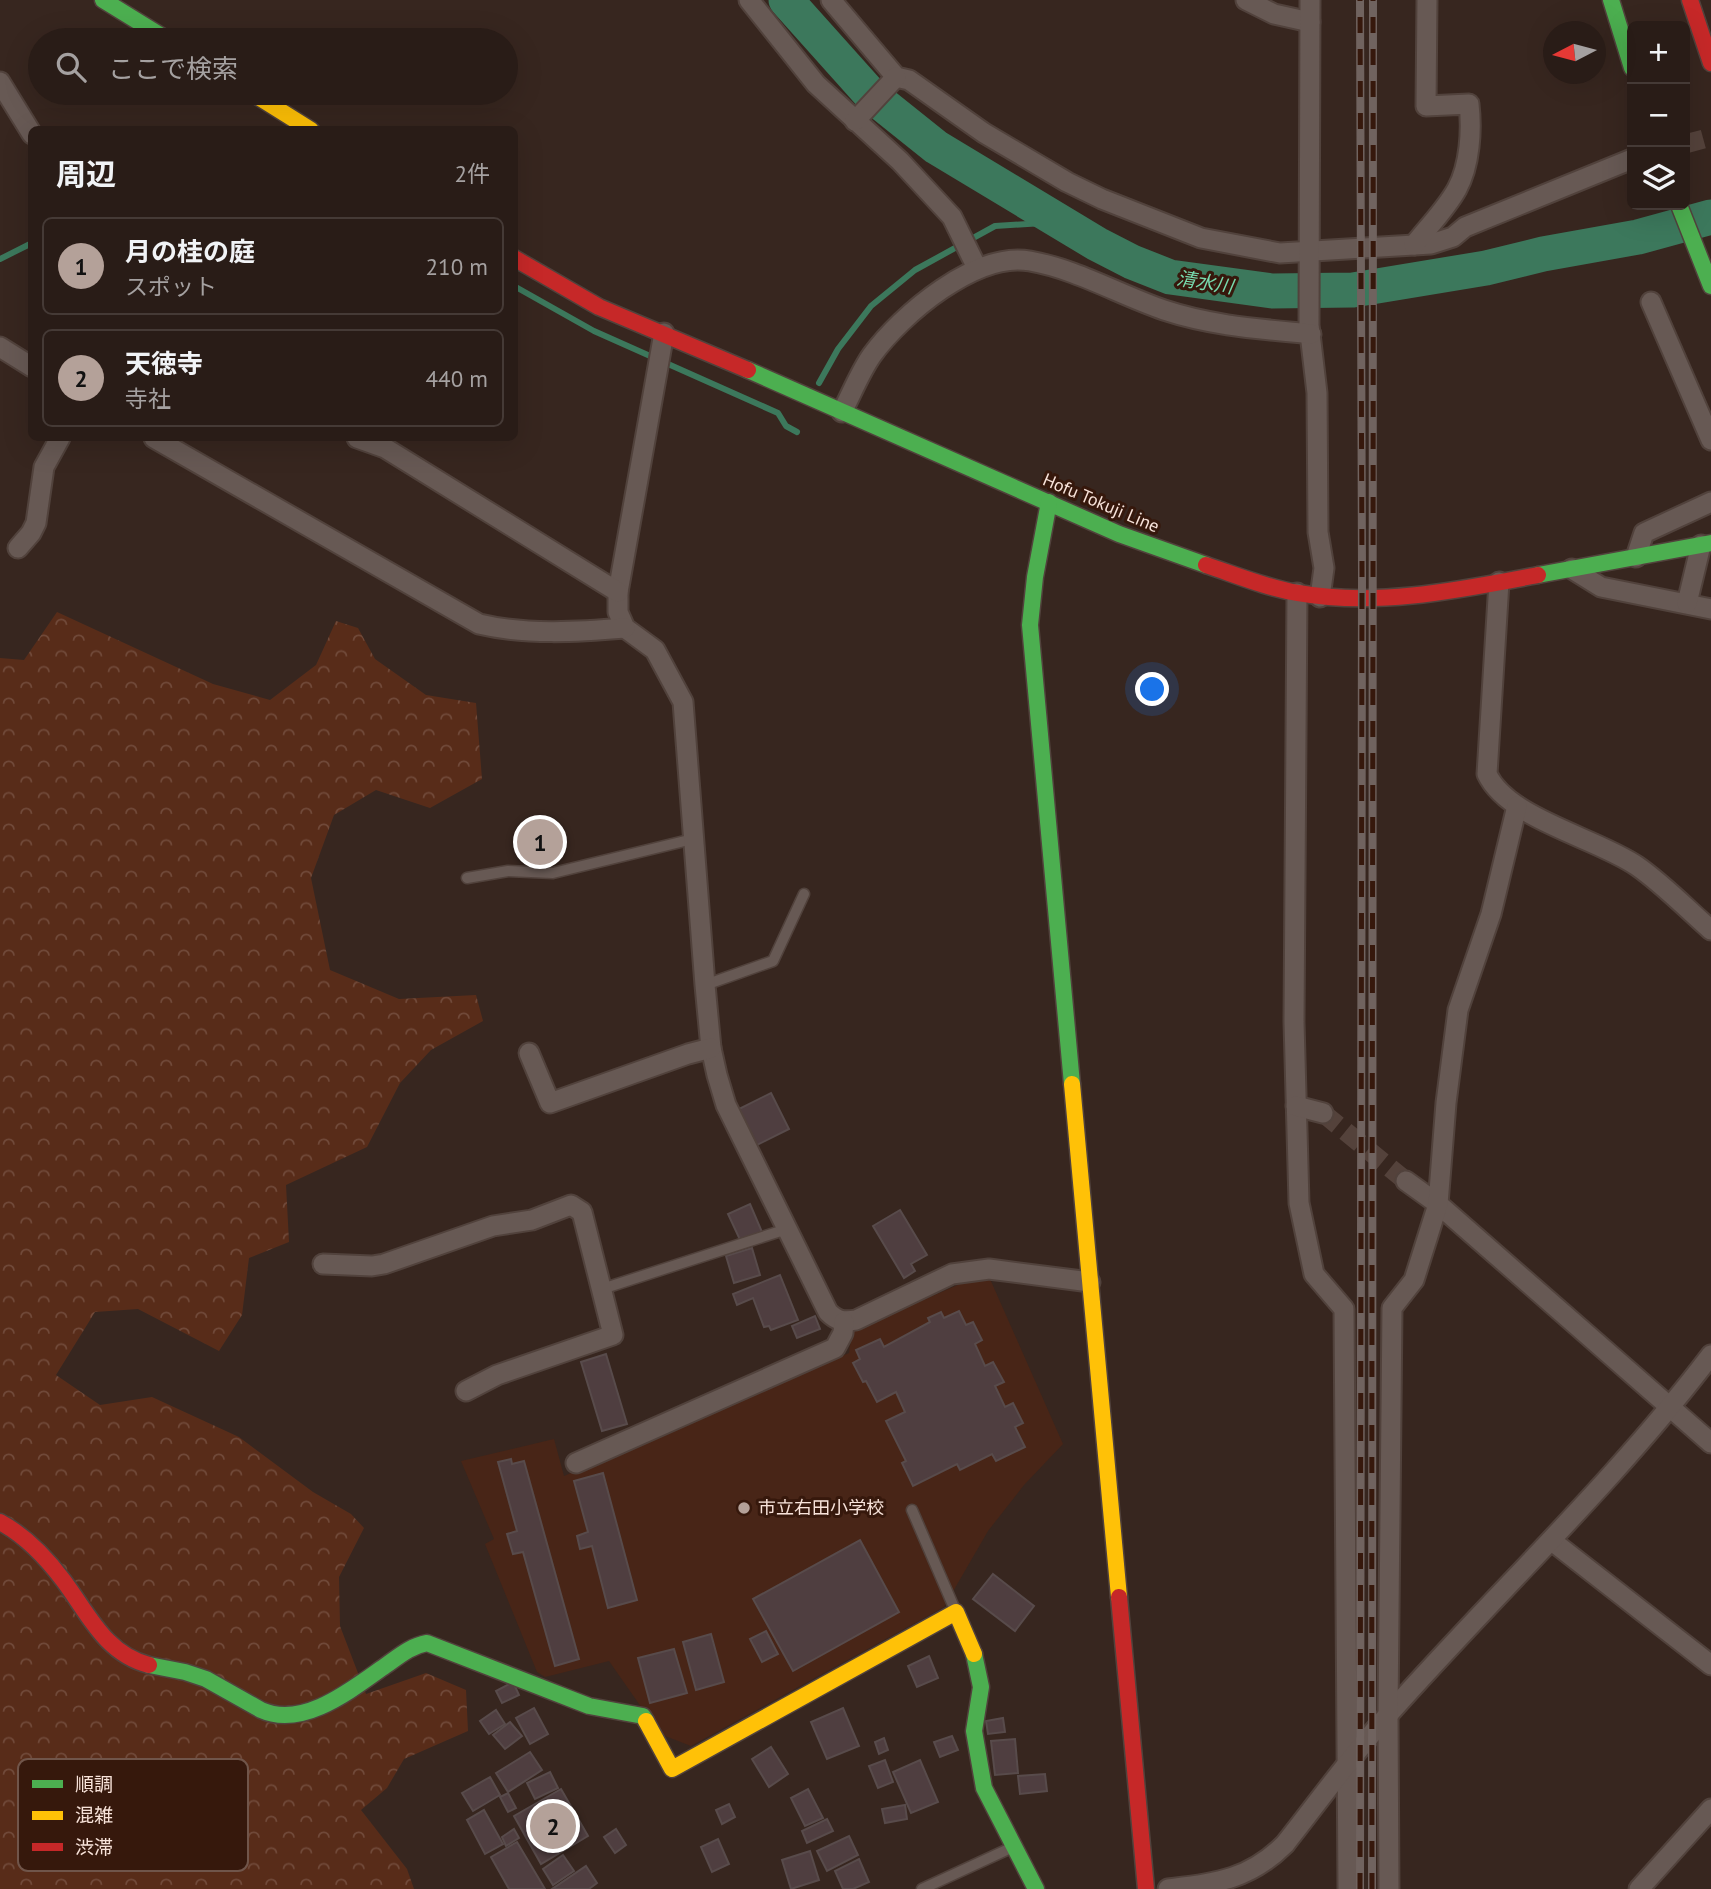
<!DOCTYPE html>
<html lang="ja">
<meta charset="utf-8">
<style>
:root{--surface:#291c17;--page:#352924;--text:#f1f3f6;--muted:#a5a1a1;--line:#453a36;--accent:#b4a199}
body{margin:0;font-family:"PT Sans","Noto Sans JP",sans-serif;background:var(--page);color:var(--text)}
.controls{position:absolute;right:21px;top:21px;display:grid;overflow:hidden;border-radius:10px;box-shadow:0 7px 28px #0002}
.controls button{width:63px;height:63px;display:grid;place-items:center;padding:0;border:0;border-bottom:2px solid var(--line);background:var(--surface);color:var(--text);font:35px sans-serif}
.compass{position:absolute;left:1543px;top:21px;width:63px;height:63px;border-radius:50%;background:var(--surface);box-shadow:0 7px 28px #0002;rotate:264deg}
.you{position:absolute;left:1153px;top:690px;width:24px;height:24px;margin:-18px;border:5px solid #fff;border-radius:50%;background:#1a73e8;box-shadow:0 0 0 10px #1a73e833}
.badge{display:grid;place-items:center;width:46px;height:46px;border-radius:50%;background:var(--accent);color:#111;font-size:23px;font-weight:700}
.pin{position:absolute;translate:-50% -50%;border:4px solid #fff;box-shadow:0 2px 7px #0006}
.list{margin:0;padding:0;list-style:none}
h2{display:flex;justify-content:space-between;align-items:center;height:91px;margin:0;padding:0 28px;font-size:30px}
h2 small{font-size:23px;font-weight:400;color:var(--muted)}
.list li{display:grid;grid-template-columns:46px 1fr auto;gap:21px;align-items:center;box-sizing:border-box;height:98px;margin:0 14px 14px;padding:0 14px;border:2px solid var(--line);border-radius:10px}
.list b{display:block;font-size:26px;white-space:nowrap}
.list p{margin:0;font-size:23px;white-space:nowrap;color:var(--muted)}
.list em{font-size:23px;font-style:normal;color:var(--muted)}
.icon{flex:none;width:38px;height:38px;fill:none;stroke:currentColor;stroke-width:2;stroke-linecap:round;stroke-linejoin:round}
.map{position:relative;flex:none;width:1711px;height:1889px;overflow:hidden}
.search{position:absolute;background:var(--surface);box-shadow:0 7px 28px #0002;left:28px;top:28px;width:490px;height:77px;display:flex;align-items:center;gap:18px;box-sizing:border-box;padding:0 24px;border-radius:38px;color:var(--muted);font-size:26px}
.panel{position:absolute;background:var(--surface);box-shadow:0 7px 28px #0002;left:28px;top:126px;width:490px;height:315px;border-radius:10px}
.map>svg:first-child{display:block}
</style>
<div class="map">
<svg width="1711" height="1889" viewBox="0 0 1711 1889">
<defs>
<pattern id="forest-crowns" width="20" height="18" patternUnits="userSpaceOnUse" patternTransform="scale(1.75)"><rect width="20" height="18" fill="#582c19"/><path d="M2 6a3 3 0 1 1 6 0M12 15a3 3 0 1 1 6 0" fill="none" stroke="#714a3a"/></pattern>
</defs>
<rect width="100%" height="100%" fill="#37261f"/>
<!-- built -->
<polygon fill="#482517" points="990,1279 1063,1444 1024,1485 988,1531 944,1607 691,1746 660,1734 609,1661 545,1677 537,1672 485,1544 494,1539 461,1461 554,1439 564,1476 849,1353 852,1331 960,1284"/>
<!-- forest -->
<polygon fill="url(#forest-crowns)" points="57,612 213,684 270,700 316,665 336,621 358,628 375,659 426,695 476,703 482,779 430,808 376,790 334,815 311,878 330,970 399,999 476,995 483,1021 431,1050 400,1083 367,1147 286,1185 289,1242 249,1258 242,1315 219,1351 138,1309 95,1312 56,1375 100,1405 152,1397 239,1437 313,1492 351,1514 364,1528 339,1577 340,1626 366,1694 426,1673 466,1690 468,1731 404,1759 387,1788 361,1810 407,1869 414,1889 0,1889 0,658 24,660"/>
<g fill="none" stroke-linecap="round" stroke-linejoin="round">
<!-- stream -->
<g stroke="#3c785c" stroke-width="6">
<polyline points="0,259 32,243"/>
<polyline points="514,286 594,331 778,413 786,426 797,432"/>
<polyline points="819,383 838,349 871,306 915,270 995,226 1059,222"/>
</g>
<!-- river -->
<polyline stroke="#3c785c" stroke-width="35" points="786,0 871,95 936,147 1097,244 1132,262 1170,277 1272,291 1353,290 1486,268 1543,254 1638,237 1711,217"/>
</g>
<!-- building -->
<g fill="#4f3e40" stroke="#584b4b" stroke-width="2">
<polygon points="771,1093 789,1129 753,1147 735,1111"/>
<polygon points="750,1204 762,1232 741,1242 728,1214"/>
<polygon points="900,1210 927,1255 911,1264 915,1271 904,1278 873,1226"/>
<polygon points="752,1248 760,1275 734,1283 726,1256"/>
<polygon points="780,1275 798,1320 771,1330 769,1326 764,1327 753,1298 737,1305 733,1294"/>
<polygon points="959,1311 966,1325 973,1322 982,1340 975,1344 985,1366 993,1362 1004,1382 995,1386 1005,1407 1013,1403 1023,1423 1015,1427 1025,1447 996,1461 992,1454 960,1470 957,1464 913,1486 902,1463 906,1461 886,1421 905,1412 896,1392 877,1402 866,1381 863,1382 853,1363 860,1359 856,1350 880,1339 884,1347 930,1322 928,1318 941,1312 944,1318"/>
<polygon points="815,1316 820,1329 797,1338 792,1326"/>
<polygon points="606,1354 627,1424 602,1431 581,1362"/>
<polygon points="511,1459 512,1464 524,1461 579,1659 555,1666 523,1552 513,1554 507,1534 517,1531 498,1462"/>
<polygon points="603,1473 637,1600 608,1608 592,1546 580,1549 577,1536 588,1532 574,1481"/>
<polygon points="860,1540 899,1612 793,1671 753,1599"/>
<polygon points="993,1574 1034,1606 1015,1631 973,1599"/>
<polygon points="766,1631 778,1654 762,1662 750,1639"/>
<polygon points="711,1634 724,1682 696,1690 683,1642"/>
<polygon points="674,1649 687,1693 650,1703 638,1658"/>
<polygon points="929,1656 938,1678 917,1687 908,1666"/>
<polygon points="513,1682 519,1695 502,1703 496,1691"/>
<polygon points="534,1708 548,1734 530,1744 516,1718"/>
<polygon points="843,1708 859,1746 827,1759 811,1722"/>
<polygon points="496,1710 505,1724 489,1734 480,1721"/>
<polygon points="1003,1718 1005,1732 988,1734 986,1721"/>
<polygon points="510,1722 522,1736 505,1749 493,1735"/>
<polygon points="952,1736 958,1750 940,1757 934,1742"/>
<polygon points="884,1738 888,1750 879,1754 875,1742"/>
<polygon points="1015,1739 1018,1773 995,1775 991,1741"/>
<polygon points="771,1747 788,1774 769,1787 752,1759"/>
<polygon points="530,1752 542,1770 508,1792 496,1773"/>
<polygon points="885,1760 893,1782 878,1788 869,1766"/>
<polygon points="920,1760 938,1802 911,1813 893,1772"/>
<polygon points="550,1772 558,1788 535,1799 527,1783"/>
<polygon points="1045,1774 1047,1791 1020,1794 1018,1776"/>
<polygon points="490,1777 500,1795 473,1811 462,1793"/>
<polygon points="561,1789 588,1836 541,1864 514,1816"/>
<polygon points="808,1789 823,1818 805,1826 791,1798"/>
<polygon points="508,1793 516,1808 508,1812 500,1797"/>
<polygon points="729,1804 735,1817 722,1824 716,1810"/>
<polygon points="905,1805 907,1819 885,1823 882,1809"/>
<polygon points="484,1810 503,1844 485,1854 467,1820"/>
<polygon points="827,1819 833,1831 807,1843 802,1831"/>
<polygon points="514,1829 519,1838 506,1846 502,1837"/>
<polygon points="616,1829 626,1845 615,1853 604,1837"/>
<polygon points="849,1836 858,1855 827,1871 817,1851"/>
<polygon points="718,1839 729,1864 712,1872 701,1847"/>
<polygon points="517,1842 545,1889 509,1889 491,1857"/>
<polygon points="810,1851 819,1880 791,1889 782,1860"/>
<polygon points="563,1855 574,1871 553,1885 543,1869"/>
<polygon points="859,1859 869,1882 853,1889 843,1889 835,1871"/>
<polygon points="586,1866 597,1883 589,1889 552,1889"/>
</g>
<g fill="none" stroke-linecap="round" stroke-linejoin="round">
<!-- street-tunnel -->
<g stroke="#54423b" stroke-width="19" stroke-dasharray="19 10" stroke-linecap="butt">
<polyline points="1685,144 1711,137"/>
<polyline points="1323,1113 1406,1181"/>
</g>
<!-- lane casing -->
<g stroke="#51423c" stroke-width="13">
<g id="lane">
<polyline points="467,878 508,871 553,873 693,839"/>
<polyline points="705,985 773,961 804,894"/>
<polyline points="602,1289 787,1229"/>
<polyline points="912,1510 956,1612"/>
<polyline points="922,1889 1013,1847"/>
</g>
</g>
<!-- street casing -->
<g stroke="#51423c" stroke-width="23">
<g id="street">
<polyline points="749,0 816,84 900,161 952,217 977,268"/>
<polyline points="831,0 896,77 909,80 984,133 1067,182 1102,199 1201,238 1280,253 1431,244 1453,237 1465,227 1632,159"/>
<polyline points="1246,0 1274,14 1310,22"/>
<polyline points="1310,0 1309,325 1317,393 1318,532 1324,568 1320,597"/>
<polyline points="0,82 32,134"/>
<polyline points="855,121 896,77"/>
<path d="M 1414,245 C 1428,227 1446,209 1457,189 C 1470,165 1472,130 1469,104 L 1426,106 L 1427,0"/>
<polyline points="1651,302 1711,440"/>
<path d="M 664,333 L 618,592 L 618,612 L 625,628 L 655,650 L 683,702 L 705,985 L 711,1048 L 717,1075 L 726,1105 L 828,1312 C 837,1321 843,1322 856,1320 L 952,1274 L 989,1269 L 1090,1282"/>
<polyline points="0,347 32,367"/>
<path d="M 842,412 C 852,393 860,372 872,355 C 901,315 976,251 1030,261 C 1076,269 1120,295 1164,310 C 1212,326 1261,329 1311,334"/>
<path d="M 154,438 L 479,624 C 525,635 578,632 625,628"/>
<polyline points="357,438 385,448 618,592"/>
<polyline points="18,548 31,533 36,523 44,467 60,438"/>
<polyline points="1636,557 1644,533 1711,502"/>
<polyline points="1572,569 1601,587 1711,609"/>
<path d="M 1499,582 L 1487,774 C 1508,819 1597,838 1637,866 C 1663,884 1687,909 1711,930"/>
<polyline points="1297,593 1294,1022 1299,1203 1314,1274 1344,1309 1348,1889"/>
<polyline points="1687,603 1701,545"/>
<polyline points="529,1053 550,1103 688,1054 711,1048"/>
<polyline points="1296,1106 1323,1113"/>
<polyline points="1406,1181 1438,1204 1711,1443"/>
<polyline points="323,1264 372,1266 384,1264 493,1226 532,1220 571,1205 582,1212 613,1335 497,1375 466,1391"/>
<polyline points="576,1463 835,1348 843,1333 844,1322"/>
<polyline points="1552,1541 1711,1665"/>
<path d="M 1168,1889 C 1216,1883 1249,1880 1285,1844 C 1319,1801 1351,1756 1388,1715 C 1495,1594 1613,1484 1711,1355"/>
<polyline points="1389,1889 1388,1715 1392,1308 1414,1280 1438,1204 1446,1103 1458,1010 1491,914 1517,806"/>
<polyline points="1639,1889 1711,1809"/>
</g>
</g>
<!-- fast casing -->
<g stroke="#51423c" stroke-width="19">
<g id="fast">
<polyline points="103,0 168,40"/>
<polyline points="1611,0 1632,68"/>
<polyline points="1679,205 1711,286"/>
<polyline points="748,370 1119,534 1206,565"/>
<polyline points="1049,502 1035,577 1030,625 1072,1084"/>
<polyline points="1538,575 1711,543"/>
<polyline points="974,1654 981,1687 974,1731 984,1788 1036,1889"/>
<path d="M 149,1665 L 185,1672 L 206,1679 L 261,1710 C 303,1729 351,1690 385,1666 C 398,1657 410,1646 427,1643 L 589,1706 L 643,1716 L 646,1721"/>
</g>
</g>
<!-- slow casing -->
<g stroke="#51423c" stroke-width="19">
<g id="slow">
<polyline points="252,93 311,130"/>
<polyline points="1072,1084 1119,1597"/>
<polyline points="646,1721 672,1769 956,1612 974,1654"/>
</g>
</g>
<!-- jam casing -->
<g stroke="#51423c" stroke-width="19">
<g id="jam">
<polyline points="1690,0 1711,63"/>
<polyline points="514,258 599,307 748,370"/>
<path d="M 1206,565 C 1236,575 1267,588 1298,593 C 1378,607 1459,590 1538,575"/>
<path d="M 0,1522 C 26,1536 45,1556 63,1580 C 88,1613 105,1654 149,1665"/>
<polyline points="1119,1597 1146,1889"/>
</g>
</g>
<!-- lane -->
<use href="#lane" stroke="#675954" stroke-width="10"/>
<!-- street -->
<use href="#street" stroke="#675954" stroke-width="19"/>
<!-- fast -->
<use href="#fast" stroke="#4caf50" stroke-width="16"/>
<!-- slow -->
<use href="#slow" stroke="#ffc107" stroke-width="16"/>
<!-- jam -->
<use href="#jam" stroke="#c62828" stroke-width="16"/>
<!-- rail casing -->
<g stroke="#70635f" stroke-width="8">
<g id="rail">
<polyline points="1360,1889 1362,575 1360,0"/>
<path d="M 1372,1889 C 1371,1259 1374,630 1373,0"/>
</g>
</g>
<!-- rail -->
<use href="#rail" stroke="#36180c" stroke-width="5" stroke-dasharray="16" stroke-linecap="butt"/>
</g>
<!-- markers -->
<circle fill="#b4a199" stroke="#36180c" stroke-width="2.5" cx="744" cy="1508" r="7"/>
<g text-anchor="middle" stroke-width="6" stroke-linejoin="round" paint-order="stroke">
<!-- street labels -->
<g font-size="18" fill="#f8e3da" stroke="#36180c">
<text transform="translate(1101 503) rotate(23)" y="6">Hofu Tokuji Line</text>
</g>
<!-- poi labels -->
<g font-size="18" fill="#f8e3da" stroke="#36180c" text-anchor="start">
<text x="758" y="1514">市立右田小学校</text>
</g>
<!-- water labels -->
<g font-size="19" font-style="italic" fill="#78daad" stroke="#36180c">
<text transform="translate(1205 282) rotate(9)" y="7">清水川</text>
</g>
</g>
<!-- legend -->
<rect x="18" y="1759" width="230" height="112" rx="10" fill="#36180c" stroke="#70554a" stroke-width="2"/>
<rect x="32" y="1780" width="31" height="8" fill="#4caf50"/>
<rect x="32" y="1811" width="31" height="9" fill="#ffc107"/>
<rect x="32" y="1843" width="31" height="8" fill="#c62828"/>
<g font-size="19" fill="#f8e3da">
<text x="75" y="1791">順調</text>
<text x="75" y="1822">混雑</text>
<text x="75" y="1854">渋滞</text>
</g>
</svg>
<div class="controls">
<button>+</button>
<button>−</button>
<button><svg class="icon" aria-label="layers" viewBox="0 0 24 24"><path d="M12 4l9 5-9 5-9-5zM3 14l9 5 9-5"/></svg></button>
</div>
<svg class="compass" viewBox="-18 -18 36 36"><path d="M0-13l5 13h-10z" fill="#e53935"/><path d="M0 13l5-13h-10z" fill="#a5a1a1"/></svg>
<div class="you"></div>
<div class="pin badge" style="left:540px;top:842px">1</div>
<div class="pin badge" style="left:553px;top:1826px">2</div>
<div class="search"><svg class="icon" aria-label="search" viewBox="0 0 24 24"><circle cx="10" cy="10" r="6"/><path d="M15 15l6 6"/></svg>ここで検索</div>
<section class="panel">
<h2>周辺<small>2件</small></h2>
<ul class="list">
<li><span class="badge">1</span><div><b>月の桂の庭</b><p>スポット</p></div><em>210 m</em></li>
<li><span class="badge">2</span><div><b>天徳寺</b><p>寺社</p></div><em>440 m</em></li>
</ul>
</section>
</div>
